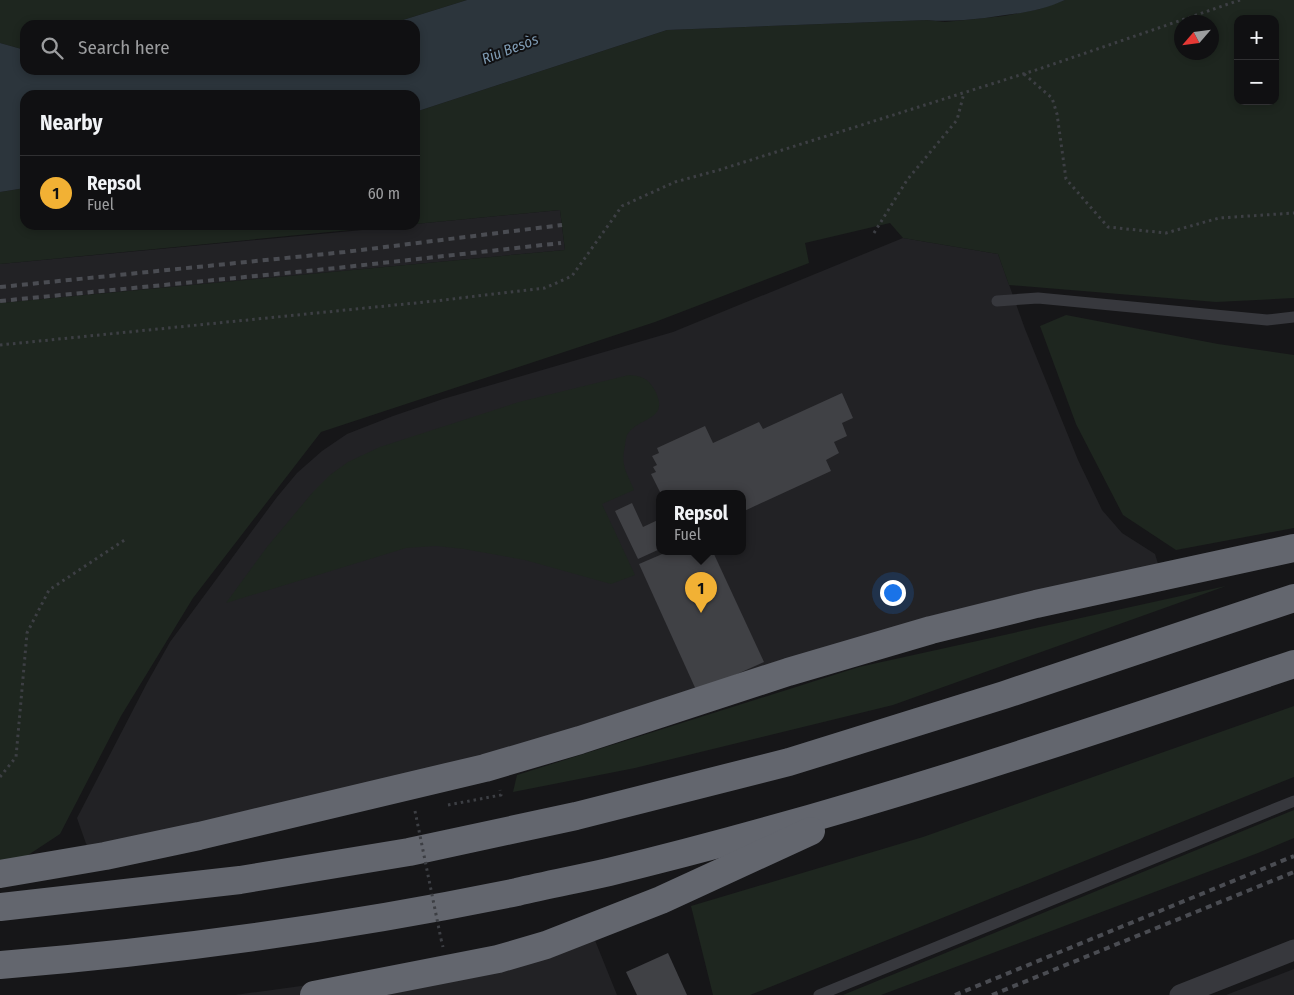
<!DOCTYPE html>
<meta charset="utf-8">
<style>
:root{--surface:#101012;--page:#19191b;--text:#f1f3f6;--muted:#9c9d9f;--line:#303032;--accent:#f2b134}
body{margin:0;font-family:"Fira Sans Condensed",sans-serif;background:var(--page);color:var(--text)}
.controls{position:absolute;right:15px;top:15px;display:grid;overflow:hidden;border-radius:10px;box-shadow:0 2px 8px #0003}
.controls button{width:45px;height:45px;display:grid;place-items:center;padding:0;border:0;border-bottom:1px solid var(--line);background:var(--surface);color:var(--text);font:25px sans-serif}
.compass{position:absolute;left:1174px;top:15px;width:45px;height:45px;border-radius:50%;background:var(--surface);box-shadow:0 2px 8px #0003;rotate:242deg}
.you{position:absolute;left:892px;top:592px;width:18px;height:18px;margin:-12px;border:4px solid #fff;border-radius:50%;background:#1a73e8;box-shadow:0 0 0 8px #1a73e833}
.badge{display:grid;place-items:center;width:32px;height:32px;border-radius:50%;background:var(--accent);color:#111;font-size:16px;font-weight:700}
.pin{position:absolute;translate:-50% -41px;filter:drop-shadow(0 1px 2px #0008)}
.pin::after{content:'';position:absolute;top:26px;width:18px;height:15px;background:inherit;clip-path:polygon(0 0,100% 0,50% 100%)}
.popup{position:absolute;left:656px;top:490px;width:90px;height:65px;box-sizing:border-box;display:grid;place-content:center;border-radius:10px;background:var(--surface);filter:drop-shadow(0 1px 4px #0005);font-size:16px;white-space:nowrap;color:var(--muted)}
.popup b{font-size:19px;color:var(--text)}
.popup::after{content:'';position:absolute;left:50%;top:100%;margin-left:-10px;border:10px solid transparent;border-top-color:var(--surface)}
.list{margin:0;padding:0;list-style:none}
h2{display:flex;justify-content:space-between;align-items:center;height:65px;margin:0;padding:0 20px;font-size:21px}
h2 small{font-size:16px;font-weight:400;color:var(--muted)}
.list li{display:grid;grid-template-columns:32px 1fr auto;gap:15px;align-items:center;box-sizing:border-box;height:75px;padding:0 20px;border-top:1px solid var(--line)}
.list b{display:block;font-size:19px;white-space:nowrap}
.list p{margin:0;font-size:16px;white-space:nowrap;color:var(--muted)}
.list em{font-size:16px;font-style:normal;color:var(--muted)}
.icon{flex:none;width:28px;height:28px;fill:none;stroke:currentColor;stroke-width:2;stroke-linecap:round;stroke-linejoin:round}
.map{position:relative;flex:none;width:1294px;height:995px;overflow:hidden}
.search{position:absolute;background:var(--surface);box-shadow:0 2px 8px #0003;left:20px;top:20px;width:400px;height:55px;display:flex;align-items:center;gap:12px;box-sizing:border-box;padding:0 18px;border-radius:15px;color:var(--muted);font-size:19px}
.panel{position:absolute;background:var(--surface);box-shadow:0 2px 8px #0003;left:20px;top:90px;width:400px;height:140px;border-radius:15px}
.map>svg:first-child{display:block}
</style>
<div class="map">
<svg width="1294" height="995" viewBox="0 0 1294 995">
<rect width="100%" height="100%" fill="#161618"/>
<!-- built -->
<g fill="#222225" fill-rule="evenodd">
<polygon points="560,210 565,250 0,303 0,264 415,225 415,224"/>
<path d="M 903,238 L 998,254 L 1025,329 L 1078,460 L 1102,510 L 1122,533 L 1155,554 L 1165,587 L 1103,598 L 95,869 L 77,818 L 147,683 L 170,642 L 277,497 L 297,473 L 322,451 L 347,434 L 393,416 L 443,399 L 673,332 ZM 660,494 L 742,494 L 742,552 L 660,552 Z"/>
<polygon points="586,918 617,995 235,995 337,981 493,949"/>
<polygon points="1294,969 1294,995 1226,995"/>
</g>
<!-- green -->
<g fill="#1e261f" fill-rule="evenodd">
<polygon points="0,0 467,0 387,25 25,25 25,50 0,43"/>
<path d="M 1065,0 L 1294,0 L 1294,298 L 1216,302 L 1009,285 L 998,254 L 903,238 L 890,223 L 805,243 L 809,263 L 655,322 L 321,432 L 193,598 L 121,716 L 60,834 L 16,863 L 0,864 L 0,303 L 565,250 L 560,210 L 415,224 L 415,112 L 667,30 L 927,20 L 945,22 L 1004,16 L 1040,9 ZM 1238,19 L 1275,19 L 1275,101 L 1238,101 ZM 1182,22 L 1212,22 L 1212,52 L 1182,52 Z"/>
<polygon points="25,188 25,225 402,225 0,264 0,192"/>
<polygon points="1066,315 1218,344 1294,355 1294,528 1176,550 1123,515 1076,424 1040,326"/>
<path d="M 629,375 C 641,376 648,378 654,389 C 672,421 638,416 627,435 C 626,438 625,443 625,446 C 620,466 627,472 634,490 L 602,504 L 635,575 L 611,584 L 525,560 L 464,549 L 436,546 L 406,548 L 226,603 L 267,547 L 313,492 L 330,475 L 348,462 L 380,447 L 519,402 Z"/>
<polygon points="1226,586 893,705 635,768 513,792 517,775 859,667"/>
<polygon points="1294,706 1294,777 750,995 713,995 691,906 923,837"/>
<polygon points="1294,810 1294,838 1258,853 881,995 843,995"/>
</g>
<!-- water -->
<path fill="#2c353c" d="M 467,0 L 1065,0 C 1039,12 1013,14 985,18 C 965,20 947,22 927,20 L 667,30 L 415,112 L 415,95 L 25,95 L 25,188 L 0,192 L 0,43 L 25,50 L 25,70 L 415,70 L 415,25 L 387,25 Z"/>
<!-- building -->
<g fill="#404145">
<polygon points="842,393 853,418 842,423 847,436 834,442 839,453 826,460 831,471 742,512 742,494 661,494 651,474 656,472 653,467 657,465 652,456 659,453 657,448 705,426 713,443 759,422 763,429"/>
<polygon points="632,503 643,527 660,519 660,549 638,559 615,511"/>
<polygon points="667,552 713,552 764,662 697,692 639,564"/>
<polygon points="668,953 687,995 637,995 626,972"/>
</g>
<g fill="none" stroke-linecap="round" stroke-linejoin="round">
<!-- path -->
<g stroke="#3d3f44" stroke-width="3" stroke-dasharray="2.5 4" stroke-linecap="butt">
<polyline points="1024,74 1052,98 1057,114 1066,179 1108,227 1166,233 1219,218 1294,213"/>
<polyline points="874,233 907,180 957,120 964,93"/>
<polyline points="0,345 435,301 545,288 572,276 622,206 675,182 719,170 1039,69 1240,0"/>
<polyline points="0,777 16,757 27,633 49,590 126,539"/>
<polyline points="448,805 501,795 500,790"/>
<polyline points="441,939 443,947"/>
</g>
<!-- service -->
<g stroke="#37383d" stroke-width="11">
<polyline points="997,301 1038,298 1267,320 1294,317"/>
<polyline points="819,995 1294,801"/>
</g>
<!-- minor -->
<polyline stroke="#37383d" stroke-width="21" points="1180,995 1294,950"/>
<!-- motorway -->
<g stroke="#63666e" stroke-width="28">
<polyline points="0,874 105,856 199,836 485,768 580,740 788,672 931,630 1036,604 1294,548"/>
<polyline points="0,907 240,880 409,852 576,816 789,762 1004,695 1294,598"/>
<path d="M 0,965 C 173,951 346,927 517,892 C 547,885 578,879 609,872 C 841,816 1068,740 1294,664"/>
<polyline points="314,995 498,959 546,945 661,900 811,831"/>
</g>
<!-- rail -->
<g stroke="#4a4c52" stroke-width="4" stroke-dasharray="6 5" stroke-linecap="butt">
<polyline points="0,287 345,252 562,225"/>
<polyline points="0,301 337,268 561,243"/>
<polyline points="955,995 1294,856"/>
<polyline points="992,995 1294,872"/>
</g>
<!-- path-bridge -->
<polyline stroke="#3d3f44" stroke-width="3" stroke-dasharray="2.5 4" stroke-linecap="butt" points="415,811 441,939"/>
</g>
<g text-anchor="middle" stroke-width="4" stroke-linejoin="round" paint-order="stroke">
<!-- water labels -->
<g font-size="15" font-style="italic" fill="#7f9bb3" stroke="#111113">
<text transform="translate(510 49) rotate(-21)" y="5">Riu Besòs</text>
</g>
</g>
</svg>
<div class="controls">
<button>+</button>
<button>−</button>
</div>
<svg class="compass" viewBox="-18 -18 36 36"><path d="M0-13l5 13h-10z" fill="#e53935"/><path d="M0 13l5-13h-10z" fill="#9c9d9f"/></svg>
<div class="you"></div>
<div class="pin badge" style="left:701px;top:613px">1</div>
<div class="popup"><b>Repsol</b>Fuel</div>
<div class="search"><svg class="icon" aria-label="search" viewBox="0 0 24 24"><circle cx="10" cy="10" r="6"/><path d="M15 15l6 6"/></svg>Search here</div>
<section class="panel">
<h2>Nearby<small></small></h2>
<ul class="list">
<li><span class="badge">1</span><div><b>Repsol</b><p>Fuel</p></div><em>60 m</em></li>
</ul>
</section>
</div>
